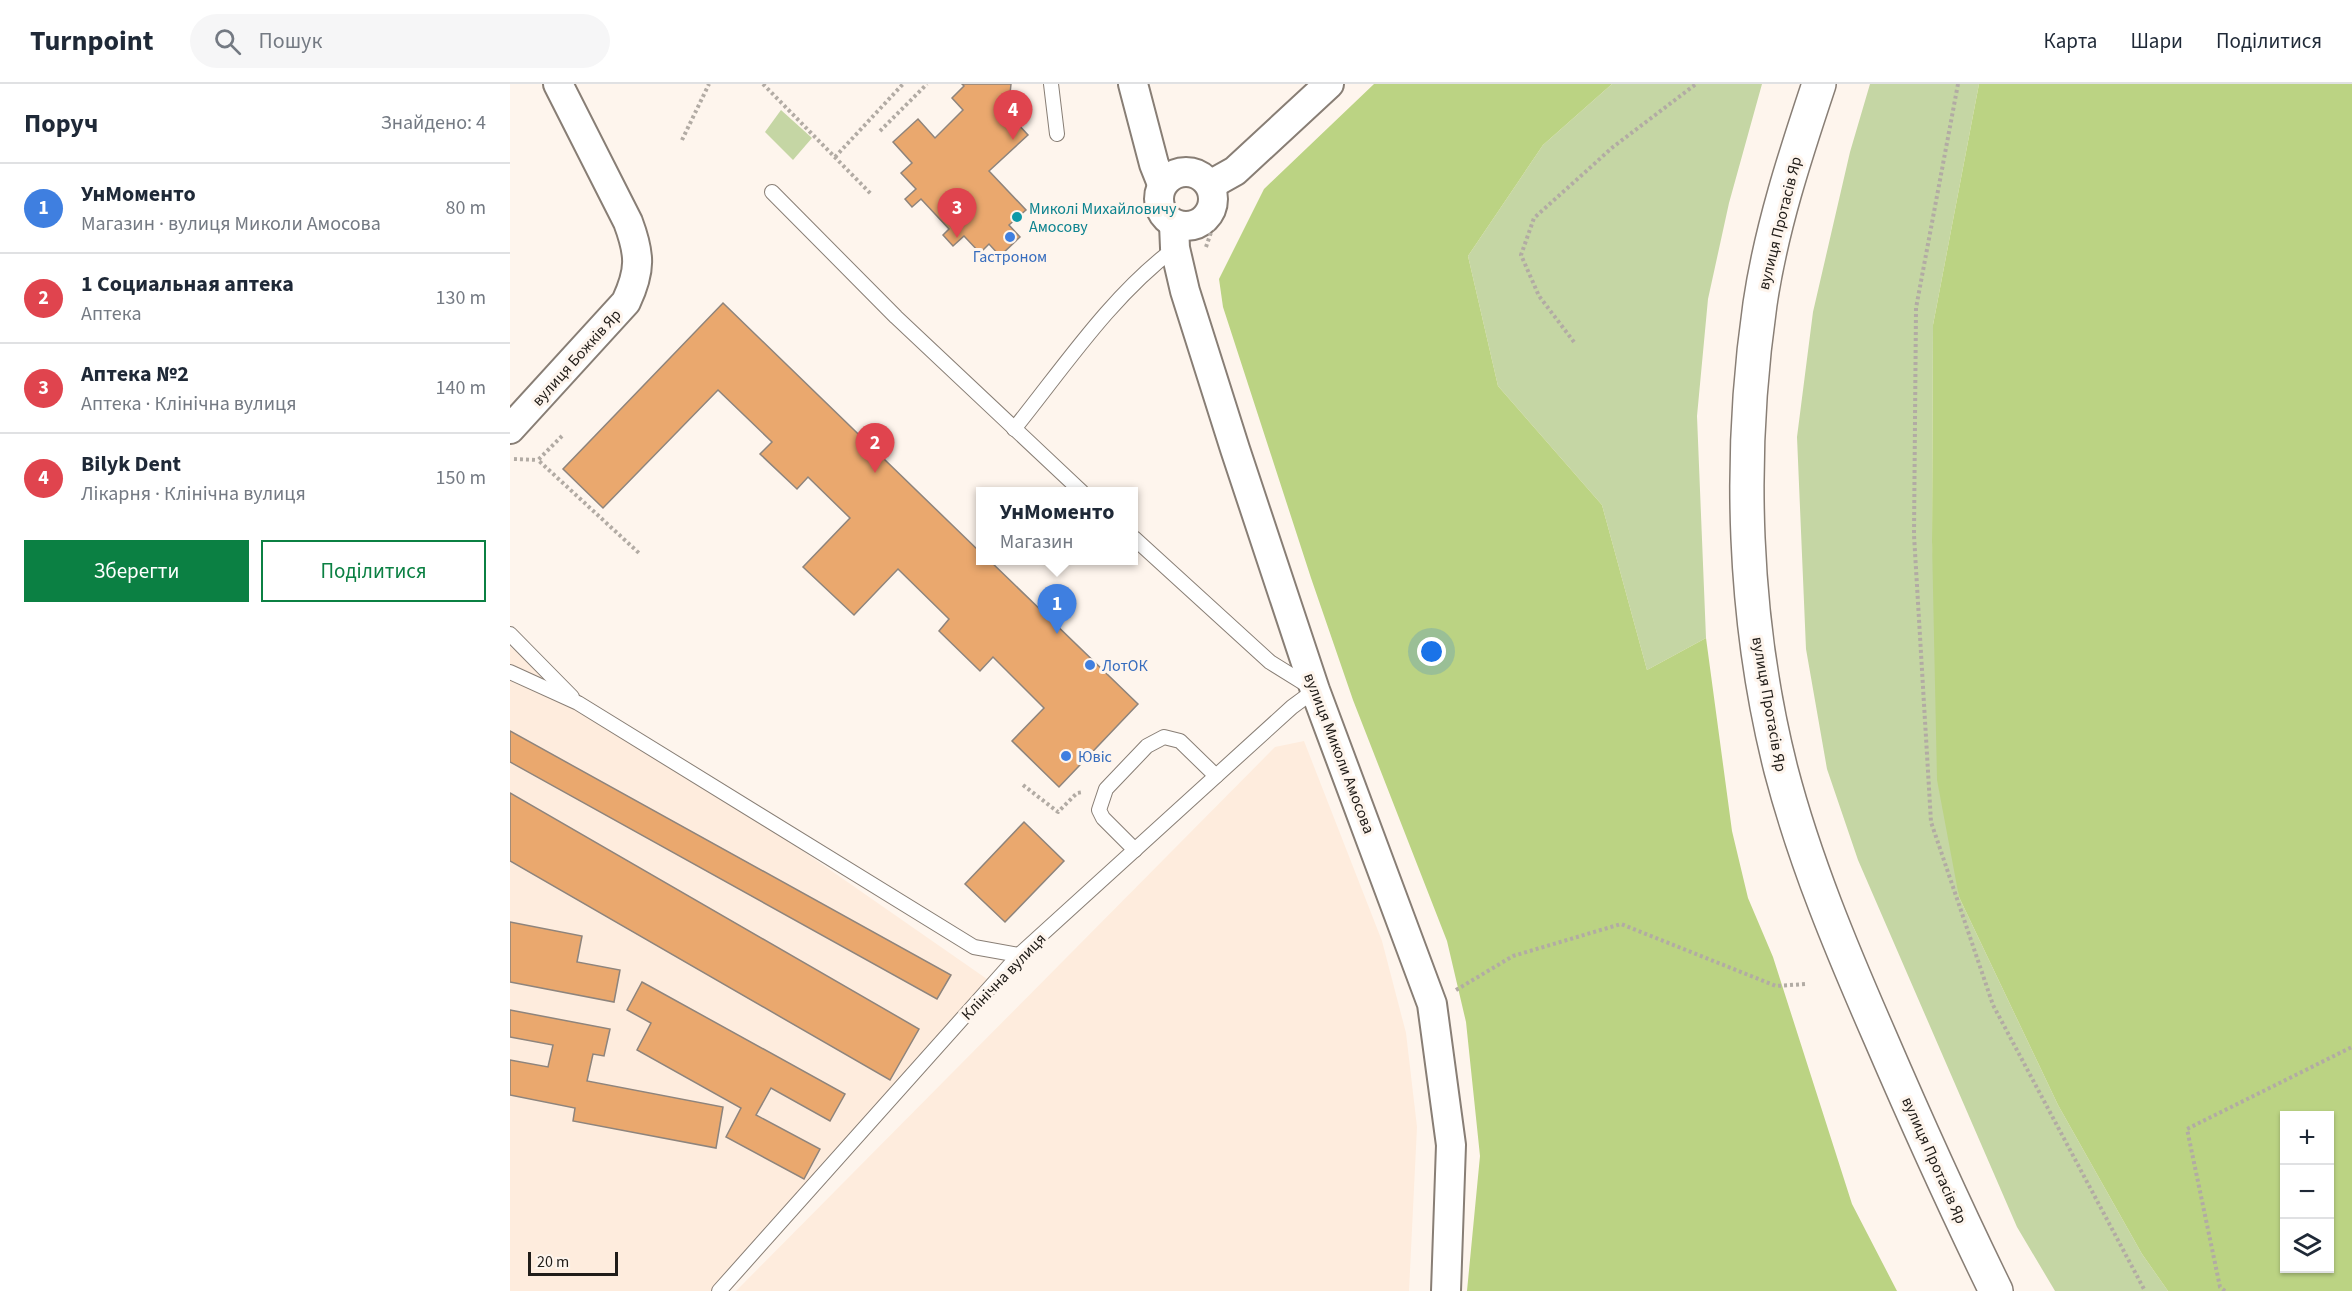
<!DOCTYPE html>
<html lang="uk">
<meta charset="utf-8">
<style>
:root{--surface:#fff;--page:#f6f6f7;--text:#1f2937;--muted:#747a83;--line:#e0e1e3;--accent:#0b8043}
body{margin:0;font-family:"Source Sans 3",sans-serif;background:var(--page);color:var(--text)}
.controls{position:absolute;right:18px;bottom:18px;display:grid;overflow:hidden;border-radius:0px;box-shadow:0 2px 4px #0004}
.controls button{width:54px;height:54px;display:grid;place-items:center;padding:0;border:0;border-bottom:2px solid var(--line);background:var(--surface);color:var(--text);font:30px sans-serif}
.scale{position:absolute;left:18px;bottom:15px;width:90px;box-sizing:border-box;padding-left:6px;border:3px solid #201c18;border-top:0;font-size:16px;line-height:21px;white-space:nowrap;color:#201c18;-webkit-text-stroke:4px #fef5ed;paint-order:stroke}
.you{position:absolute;left:922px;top:568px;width:21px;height:21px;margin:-15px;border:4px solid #fff;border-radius:50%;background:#1a73e8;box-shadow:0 0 0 9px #1a73e833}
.badge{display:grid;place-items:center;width:39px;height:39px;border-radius:50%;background:var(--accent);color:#fff;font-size:20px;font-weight:700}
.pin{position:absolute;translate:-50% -50px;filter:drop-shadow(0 2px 3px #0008)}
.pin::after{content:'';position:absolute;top:32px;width:21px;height:18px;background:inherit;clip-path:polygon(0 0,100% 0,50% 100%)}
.popup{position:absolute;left:466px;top:403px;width:162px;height:78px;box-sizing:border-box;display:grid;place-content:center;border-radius:0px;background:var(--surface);filter:drop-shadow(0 2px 4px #0005);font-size:20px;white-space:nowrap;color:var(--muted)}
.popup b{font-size:22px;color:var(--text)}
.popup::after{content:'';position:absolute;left:50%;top:100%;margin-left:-12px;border:12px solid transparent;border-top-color:var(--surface)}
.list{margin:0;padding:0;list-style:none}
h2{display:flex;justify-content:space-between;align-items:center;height:78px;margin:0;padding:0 24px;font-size:26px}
h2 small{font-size:20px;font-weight:400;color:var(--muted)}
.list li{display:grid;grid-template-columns:39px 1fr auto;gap:18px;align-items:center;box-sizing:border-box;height:90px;padding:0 24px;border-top:2px solid var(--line)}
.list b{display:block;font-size:22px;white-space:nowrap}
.list p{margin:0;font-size:20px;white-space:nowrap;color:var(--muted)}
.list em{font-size:20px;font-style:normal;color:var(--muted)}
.actions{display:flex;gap:12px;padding:18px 24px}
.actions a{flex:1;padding:14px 0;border:2px solid var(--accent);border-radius:0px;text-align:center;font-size:21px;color:var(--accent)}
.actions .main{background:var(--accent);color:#fff}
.icon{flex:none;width:33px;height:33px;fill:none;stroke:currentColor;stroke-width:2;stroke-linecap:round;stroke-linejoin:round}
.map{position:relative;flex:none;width:1842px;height:1207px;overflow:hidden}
header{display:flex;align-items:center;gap:36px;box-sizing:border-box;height:84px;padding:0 30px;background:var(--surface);border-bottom:2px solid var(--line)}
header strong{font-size:28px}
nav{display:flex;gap:33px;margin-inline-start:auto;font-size:21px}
.search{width:420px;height:54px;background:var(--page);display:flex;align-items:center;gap:15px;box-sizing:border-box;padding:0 21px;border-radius:33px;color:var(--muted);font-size:22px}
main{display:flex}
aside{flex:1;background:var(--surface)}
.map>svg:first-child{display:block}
</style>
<header>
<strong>Turnpoint</strong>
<div class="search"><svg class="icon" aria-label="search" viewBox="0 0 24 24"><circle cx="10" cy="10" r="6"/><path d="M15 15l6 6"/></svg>Пошук</div>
<nav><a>Карта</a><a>Шари</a><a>Поділитися</a></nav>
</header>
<main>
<aside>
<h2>Поруч<small>Знайдено: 4</small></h2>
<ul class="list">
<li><span class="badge" style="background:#3f7fe0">1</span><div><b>УнМоменто</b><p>Магазин · вулиця Миколи Амосова</p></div><em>80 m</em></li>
<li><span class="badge" style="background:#e0444e">2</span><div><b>1 Социальная аптека</b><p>Аптека</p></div><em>130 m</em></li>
<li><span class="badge" style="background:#e0444e">3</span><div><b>Аптека №2</b><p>Аптека · Клінічна вулиця</p></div><em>140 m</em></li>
<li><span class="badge" style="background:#e0444e">4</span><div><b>Bilyk Dent</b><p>Лікарня · Клінічна вулиця</p></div><em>150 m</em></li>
</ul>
<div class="actions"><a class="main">Зберегти</a><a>Поділитися</a></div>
</aside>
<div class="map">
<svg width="1842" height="1207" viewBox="0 0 1842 1207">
<rect width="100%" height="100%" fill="#fef5ed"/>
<!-- built -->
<g fill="#feecdd">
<polygon points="0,563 487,902 201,1207 0,1207"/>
<polygon points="794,657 872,857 896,949 907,1043 899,1207 226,1207 765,663"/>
</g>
<!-- green -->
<g fill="#c5d6a4">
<polygon points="1102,0 1252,0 1219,119 1198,215 1187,332 1196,554 1137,586 1092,421 988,302 958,172 1033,61"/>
<polygon points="1360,0 1469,0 1423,241 1422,458 1449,813 1548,1021 1632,1170 1658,1207 1545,1207 1507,1143 1348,776 1317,685 1296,565 1287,353 1303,228 1340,68"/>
<polygon points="271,26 302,54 283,76 255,48"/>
</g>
<!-- forest -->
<g fill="#bbd383" fill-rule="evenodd">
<polygon points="864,0 1102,0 1033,61 958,172 988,302 1092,421 1137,586 1196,554 1222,747 1238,814 1263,873 1342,1120 1387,1207 957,1207 970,1072 956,938 937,857 843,616 801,494 713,223 709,195 754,105"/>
<path d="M 1469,0 L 1842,0 L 1842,1207 L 1658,1207 L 1632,1170 L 1548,1021 L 1449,813 L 1427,696 L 1422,458 L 1423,241 ZM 1774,1032 L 1820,1032 L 1820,1184 L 1774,1184 Z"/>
</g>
<!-- building -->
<g fill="#eaa86e" stroke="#8e847c" stroke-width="1.5">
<polygon points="452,0 501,0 498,29 518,51 479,87 516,126 499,141 510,153 490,172 479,160 470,169 454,152 443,162 433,151 439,145 411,115 402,123 395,115 406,105 391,89 402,79 383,58 408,35 425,54 453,26 442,14 454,2"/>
<polygon points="213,219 470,468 470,476 479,476 628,620 549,703 502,657 534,624 483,573 470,587 429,547 439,535 388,485 344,531 293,483 340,434 298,393 287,405 250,370 262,358 208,306 93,424 53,385"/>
<polygon points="0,647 441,891 427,915 0,678"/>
<polygon points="0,709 409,945 380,996 0,777"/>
<polygon points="514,738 554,777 495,838 455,800"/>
<polygon points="0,838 72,852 67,878 110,886 104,918 0,898"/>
<polygon points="132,898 335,1010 320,1037 261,1004 246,1031 310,1065 294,1095 216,1053 231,1024 127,966 141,939 117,926"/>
<polygon points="0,926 100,945 94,972 83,970 77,997 213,1023 206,1064 63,1037 65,1024 0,1011 0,976 38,983 43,961 0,953"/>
</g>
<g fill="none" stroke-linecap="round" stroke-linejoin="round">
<!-- lane casing -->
<g stroke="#887e75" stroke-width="16">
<g id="lane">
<polyline points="541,0 547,50"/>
<polyline points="262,108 386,233 572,408"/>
<path d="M 504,345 C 554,283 601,212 665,164"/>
<polyline points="0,550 62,613"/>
<polyline points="0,588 68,619 464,863 509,871"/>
<polyline points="625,766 593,734 589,726 596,705 637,662 654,653 670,657 706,692"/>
<polyline points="209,1207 509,871 782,623 805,606 760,578 624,454"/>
</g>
</g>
<!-- street casing -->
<g stroke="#887e75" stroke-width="32">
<g id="street">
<polyline points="623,0 644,80 652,100"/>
<circle cx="676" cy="115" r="27"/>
<polyline points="700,101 725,87 819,0"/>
<polyline points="664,140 665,164 675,207 725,365 805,606 922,920 941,1061 936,1207"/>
<path d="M 0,345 L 116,218 C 131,186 130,170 118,138 L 48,0"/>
</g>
</g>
<!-- secondary casing -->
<g stroke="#887e75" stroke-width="36">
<path id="secondary" d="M 1309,0 C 1285,72 1261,145 1250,220 C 1228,373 1233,536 1271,686 C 1295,778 1332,866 1370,953 C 1407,1039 1445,1123 1486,1207"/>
</g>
<!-- path -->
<g stroke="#b2aba4" stroke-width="4" stroke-dasharray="3 3" stroke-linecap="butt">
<polyline points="253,0 361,110"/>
<polyline points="1448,0 1406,224 1404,451 1421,738 1483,921 1635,1207"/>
<polyline points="370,47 417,0"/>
<polyline points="172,56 199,0"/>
<polyline points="325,73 393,0"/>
<polyline points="696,163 708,128"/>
<polyline points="1064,258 1029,212 1011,171 1024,134 1103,63 1186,0"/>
<polyline points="52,352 28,376 130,470"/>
<polyline points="4,375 28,376"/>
<polyline points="513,701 548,728 567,709 573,708"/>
<polyline points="946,906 1003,872 1111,840 1266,902 1296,900"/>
<polyline points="1715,1207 1710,1203 1677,1045 1842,963"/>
</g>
<!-- lane -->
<use href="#lane" stroke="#fff" stroke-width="14"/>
<!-- street -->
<use href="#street" stroke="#fff" stroke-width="28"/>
<!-- secondary -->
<use href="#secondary" stroke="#fff" stroke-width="33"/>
</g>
<!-- markers -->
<circle fill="#0f9aa8" stroke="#fef5ed" stroke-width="2" cx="507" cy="133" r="6"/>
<g fill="#3f7fe0" stroke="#fef5ed" stroke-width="2">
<circle cx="500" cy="153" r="6"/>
<circle cx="580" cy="581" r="6"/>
<circle cx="556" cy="672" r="6"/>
</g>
<g text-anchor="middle" stroke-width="6" stroke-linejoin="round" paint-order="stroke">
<!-- culture labels -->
<g font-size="16" fill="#0d838f" stroke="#fef5ed" text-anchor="start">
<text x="519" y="130">Миколі Михайловичу<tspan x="519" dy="18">Амосову</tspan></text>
</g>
<!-- street labels -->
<g font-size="16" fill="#201c18" stroke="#fef5ed">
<text transform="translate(1269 139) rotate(-76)" y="6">вулиця Протасів Яр</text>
<text transform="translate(66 273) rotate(-48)" y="6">вулиця Божків Яр</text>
<text transform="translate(1260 620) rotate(80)" y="6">вулиця Протасів Яр</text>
<text transform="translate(830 669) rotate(69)" y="6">вулиця Миколи Амосова</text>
<text transform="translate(493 892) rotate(-46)" y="6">Клінічна вулиця</text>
<text transform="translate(1425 1076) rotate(66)" y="6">вулиця Протасів Яр</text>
</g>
<!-- shop labels -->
<g font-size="16" fill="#366cbe" stroke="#fef5ed" text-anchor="start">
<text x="500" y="178" text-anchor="middle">Гастроном</text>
<text x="592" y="587">ЛотОК</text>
<text x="568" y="678">Ювіс</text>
</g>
</g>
</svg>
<div class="controls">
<button>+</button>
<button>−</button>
<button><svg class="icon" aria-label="layers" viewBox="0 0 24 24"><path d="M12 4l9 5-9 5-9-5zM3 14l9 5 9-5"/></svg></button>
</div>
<div class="scale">20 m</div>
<div class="you"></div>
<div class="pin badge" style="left:547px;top:550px;background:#3f7fe0">1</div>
<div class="popup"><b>УнМоменто</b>Магазин</div>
<div class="pin badge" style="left:365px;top:389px;background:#e0444e">2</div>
<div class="pin badge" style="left:447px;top:154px;background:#e0444e">3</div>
<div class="pin badge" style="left:503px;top:56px;background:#e0444e">4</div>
</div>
</main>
